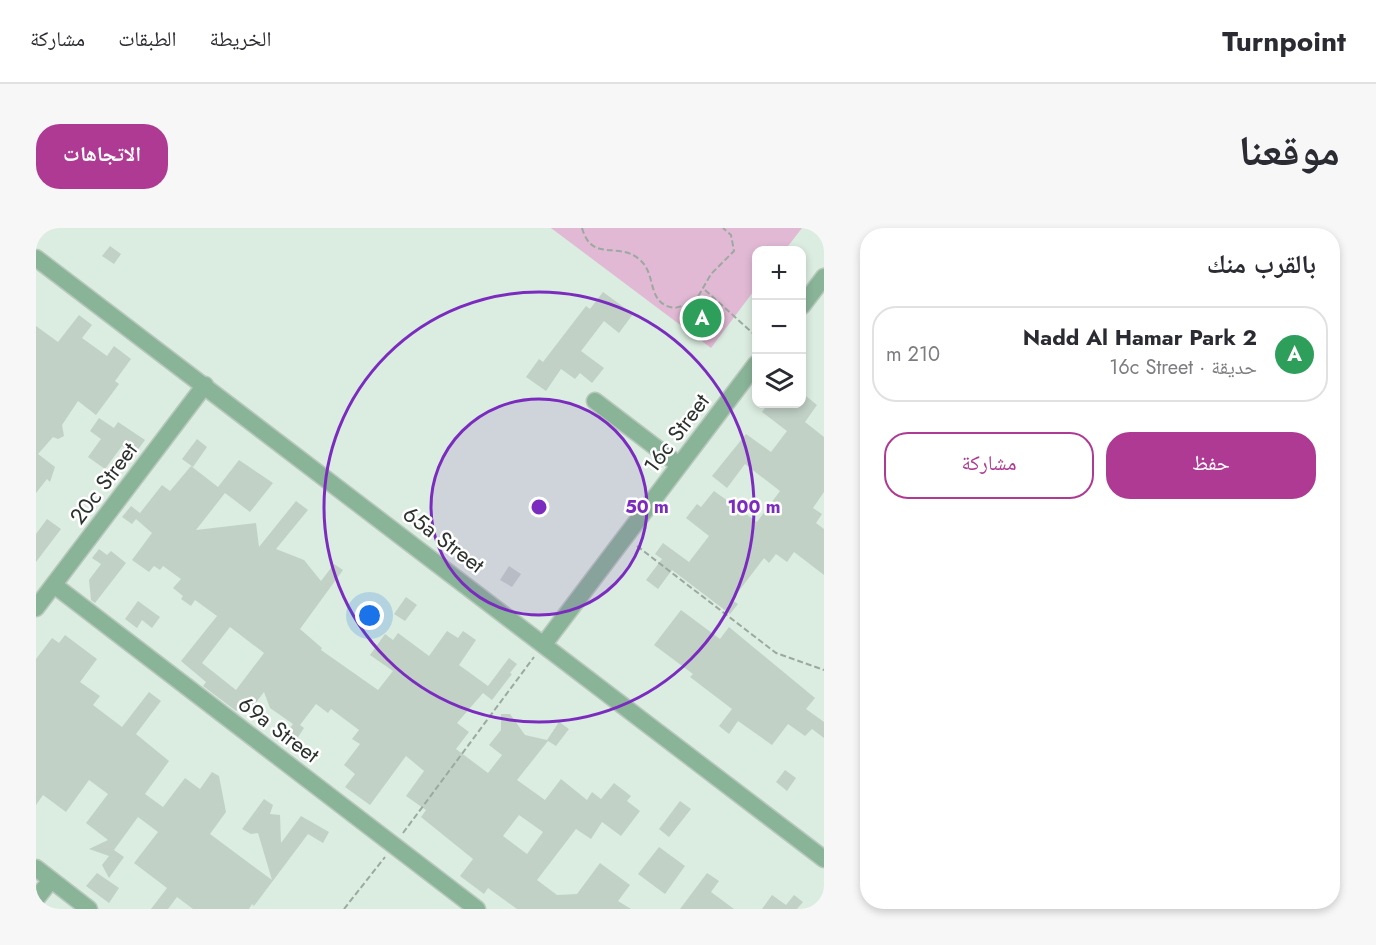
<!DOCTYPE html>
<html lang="ar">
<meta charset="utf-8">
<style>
:root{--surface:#fff;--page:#f7f7f7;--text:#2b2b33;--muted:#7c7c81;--line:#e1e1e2;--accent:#ae3a93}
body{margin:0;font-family:Jost,"Noto Naskh Arabic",sans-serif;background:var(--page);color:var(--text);direction:rtl}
.controls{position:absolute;right:18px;top:18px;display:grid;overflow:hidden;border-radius:12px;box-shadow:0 3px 9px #0003}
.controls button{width:54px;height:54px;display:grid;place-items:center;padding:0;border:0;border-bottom:2px solid var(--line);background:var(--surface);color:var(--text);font:30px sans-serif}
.you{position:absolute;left:334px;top:388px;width:21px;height:21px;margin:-15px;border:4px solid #fff;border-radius:50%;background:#1a73e8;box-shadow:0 0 0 9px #1a73e833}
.badge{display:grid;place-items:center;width:39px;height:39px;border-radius:50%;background:var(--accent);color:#fff;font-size:20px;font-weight:700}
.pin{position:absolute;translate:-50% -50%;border:3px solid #fff;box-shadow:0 2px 6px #0006}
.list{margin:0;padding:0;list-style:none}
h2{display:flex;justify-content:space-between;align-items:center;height:78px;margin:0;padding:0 24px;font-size:26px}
h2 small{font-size:20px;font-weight:400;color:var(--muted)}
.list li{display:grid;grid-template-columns:39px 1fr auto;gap:18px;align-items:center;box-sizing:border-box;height:96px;margin:0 12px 12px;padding:0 12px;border:2px solid var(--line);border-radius:24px}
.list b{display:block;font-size:22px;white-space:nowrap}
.list p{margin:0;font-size:20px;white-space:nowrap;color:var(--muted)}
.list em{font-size:20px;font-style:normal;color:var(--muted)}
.actions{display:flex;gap:12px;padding:18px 24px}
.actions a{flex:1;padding:14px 0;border:2px solid var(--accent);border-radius:24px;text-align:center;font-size:21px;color:var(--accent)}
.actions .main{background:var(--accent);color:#fff}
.icon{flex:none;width:33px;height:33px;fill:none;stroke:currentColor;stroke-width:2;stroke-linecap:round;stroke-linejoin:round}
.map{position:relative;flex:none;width:788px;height:681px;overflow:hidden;direction:ltr;border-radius:24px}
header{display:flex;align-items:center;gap:36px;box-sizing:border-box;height:84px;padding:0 30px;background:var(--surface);border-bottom:2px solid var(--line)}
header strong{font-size:28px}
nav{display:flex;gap:33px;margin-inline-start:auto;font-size:21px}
.intro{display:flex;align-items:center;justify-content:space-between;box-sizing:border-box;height:144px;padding:0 36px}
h1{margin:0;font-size:42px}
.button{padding:15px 27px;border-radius:24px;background:var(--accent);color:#fff;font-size:21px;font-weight:700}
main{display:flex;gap:36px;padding:0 36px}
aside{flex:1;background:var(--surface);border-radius:24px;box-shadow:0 3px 9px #0003}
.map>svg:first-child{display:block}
</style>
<header>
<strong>Turnpoint</strong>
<nav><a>الخريطة</a><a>الطبقات</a><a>مشاركة</a></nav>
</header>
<div class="intro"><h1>موقعنا</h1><a class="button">الاتجاهات</a></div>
<main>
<aside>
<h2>بالقرب منك<small></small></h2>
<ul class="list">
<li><span class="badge" style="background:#2e9e5b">A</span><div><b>Nadd Al Hamar Park 2</b><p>حديقة · 16c Street</p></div><em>210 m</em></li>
</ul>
<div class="actions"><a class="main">حفظ</a><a>مشاركة</a></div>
</aside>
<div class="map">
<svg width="788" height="681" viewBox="0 0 788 681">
<rect width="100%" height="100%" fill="#dbece0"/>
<!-- green -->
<polygon fill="#e1b9d4" points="515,0 766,0 749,22 720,22 720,60 675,120"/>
<!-- building -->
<g fill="#c1d1c6" fill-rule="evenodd">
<polygon points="74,18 85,26 78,36 66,28"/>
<polygon points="567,64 597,86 583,105 568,93 545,123 568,140 556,155 544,145 539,151 525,141 510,163 490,149 503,131 507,134 550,78 554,81"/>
<polygon points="43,87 56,97 46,110 71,128 78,118 95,131 79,153 83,156 60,187 42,173 26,197 28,208 22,211 17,209 2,226 19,239 14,254 11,251 0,265 0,98 22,114"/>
<polygon points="765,164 781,177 769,194 788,209 788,264 777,280 786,286 780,295 788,301 788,347 758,324 751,334 740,326 733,335 728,330 696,372 702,376 694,386 636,342 622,361 610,352 626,331 619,326 627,315 653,334 673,308 650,290 661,276 665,279 678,263 721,294 744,263 709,236 691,260 676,248 710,206 735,224 751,203 726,184 732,176 765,176"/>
<polygon points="63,190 78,200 82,194 109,212 98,227 86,218 69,241 52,229 65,211 54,203"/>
<polygon points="161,211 171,219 157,239 146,231"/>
<path d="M 203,232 L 237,255 L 214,284 L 189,265 L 160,302 L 220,295 L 223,319 L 260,273 L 272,282 L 240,321 L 268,332 L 285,353 L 298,336 L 307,342 L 264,401 L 286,420 L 285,422 L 342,462 L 357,443 L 334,427 L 349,406 L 357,412 L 362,405 L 393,428 L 411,403 L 422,410 L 427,403 L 440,412 L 423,437 L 452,458 L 473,430 L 481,436 L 474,445 L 476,446 L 456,472 L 447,465 L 421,495 L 433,504 L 420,521 L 452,545 L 466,527 L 453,517 L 465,502 L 465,486 L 474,486 L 489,507 L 511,512 L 523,494 L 533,501 L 520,518 L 512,513 L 481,552 L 509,572 L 525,551 L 551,572 L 556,564 L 565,571 L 578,555 L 595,568 L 591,573 L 604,583 L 585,608 L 566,594 L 555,611 L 540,601 L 501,652 L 521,667 L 541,666 L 564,635 L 594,657 L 582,673 L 595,681 L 481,681 L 452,660 L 448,666 L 424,648 L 437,631 L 385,589 L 390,582 L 370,568 L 388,543 L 370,528 L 334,577 L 309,559 L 319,546 L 308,537 L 324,516 L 316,511 L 323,502 L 295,481 L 292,485 L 280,476 L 264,497 L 268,500 L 257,517 L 247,510 L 257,496 L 234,480 L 228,464 L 211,486 L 203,480 L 200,483 L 167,458 L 170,454 L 145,433 L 181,388 L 159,372 L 155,378 L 145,371 L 147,368 L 137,360 L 145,351 L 127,338 L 124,342 L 118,338 L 113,344 L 96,332 L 116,305 L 100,291 L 96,296 L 86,289 L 95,278 L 104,285 L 126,257 L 134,263 L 155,238 L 182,259 ZM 194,399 L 228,425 L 200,462 L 166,435 ZM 483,587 L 507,604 L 491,626 L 467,608 Z"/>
<polygon points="11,291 25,301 0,334 0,306"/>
<polygon points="63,321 71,327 75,323 90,335 59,375 55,372 53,352 65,336 56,330"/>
<polygon points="473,338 485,346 476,359 464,352"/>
<polygon points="370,369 381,377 369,393 358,386"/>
<polygon points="102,373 124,389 116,400 106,392 101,400 89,391"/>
<polygon points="645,382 684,411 693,399 779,470 770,481 788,494 788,510 776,501 769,508 752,496 736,517 702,493 693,506 683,498 696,481 654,449 657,446 618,417"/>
<polygon points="29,407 61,431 44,454 64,468 57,477 86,499 113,464 125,473 100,506 133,533 109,566 127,579 149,550 164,561 176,544 183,548 190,584 174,606 236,652 222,605 215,606 206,601 228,571 237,577 234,586 244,587 245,615 265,588 293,604 287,615 272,606 218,678 216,676 213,681 157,681 141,669 132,681 115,681 131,660 98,635 122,604 102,589 78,622 88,629 73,650 66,637 73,628 53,621 72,612 50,595 72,566 53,552 30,584 7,567 0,577 0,431 16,410 23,415"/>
<polygon points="749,542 760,550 751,563 740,554"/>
<polygon points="644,573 655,581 633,609 623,601"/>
<polygon points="623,619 649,638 629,666 602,646"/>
<polygon points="61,645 83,660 73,675 50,658"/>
<polygon points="671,645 683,653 675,664 698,681 644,681"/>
<polygon points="736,667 750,677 758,667 767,674 761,681 726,681"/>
</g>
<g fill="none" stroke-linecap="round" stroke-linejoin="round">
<!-- minor casing -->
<g stroke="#b8c7bc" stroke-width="19">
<g id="minor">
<polyline points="0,30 788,631"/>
<polyline points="766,78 788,49"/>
<polyline points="559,173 643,237"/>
<polyline points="18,357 441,681"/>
<polyline points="0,380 169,157"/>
<polyline points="508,416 720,136"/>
<polyline points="0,640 53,681"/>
<polyline points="0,671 15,652"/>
</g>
</g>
<!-- path -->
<g stroke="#9ca99f" stroke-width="2" stroke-dasharray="6 3" stroke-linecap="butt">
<path d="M 546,0 C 556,35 581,13 603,31 C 622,46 609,76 639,80 L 659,74 L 675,46 L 698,23 L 695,7 L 687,0"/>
<polyline points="669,62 720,108"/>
<polyline points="601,318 740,425 788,442"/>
<polyline points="367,605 498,429"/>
<polyline points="308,681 349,629"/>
</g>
<!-- minor -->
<use href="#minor" stroke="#89b498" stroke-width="16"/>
</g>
<!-- distance rings -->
<circle cx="503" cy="279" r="108" fill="#7b2cbf" fill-opacity=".12"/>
<g fill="none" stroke="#7b2cbf" stroke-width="3">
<circle cx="503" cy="279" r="108"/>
<circle cx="503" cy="279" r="215"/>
</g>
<g text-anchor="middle" stroke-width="5" stroke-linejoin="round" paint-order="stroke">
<!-- street labels -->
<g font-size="22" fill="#2c332e" stroke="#fff">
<text transform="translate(640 205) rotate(-53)" y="8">16c Street</text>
<text transform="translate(67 255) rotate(-53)" y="8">20c Street</text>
<text transform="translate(408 311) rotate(37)" y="8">65a Street</text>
<text transform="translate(243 501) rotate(37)" y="8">69a Street</text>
</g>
</g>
<circle cx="503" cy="279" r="9" fill="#7b2cbf" stroke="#fff" stroke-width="3"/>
<g font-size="18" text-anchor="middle" font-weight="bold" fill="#7b2cbf" stroke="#fff" stroke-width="5" stroke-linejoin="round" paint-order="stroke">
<text x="611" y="285">50 m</text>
<text x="718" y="285">100 m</text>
</g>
</svg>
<div class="controls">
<button>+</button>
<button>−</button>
<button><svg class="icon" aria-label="layers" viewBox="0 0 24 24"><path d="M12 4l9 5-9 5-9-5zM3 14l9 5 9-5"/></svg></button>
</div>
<div class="you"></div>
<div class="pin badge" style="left:666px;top:90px;background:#2e9e5b">A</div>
</div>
</main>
